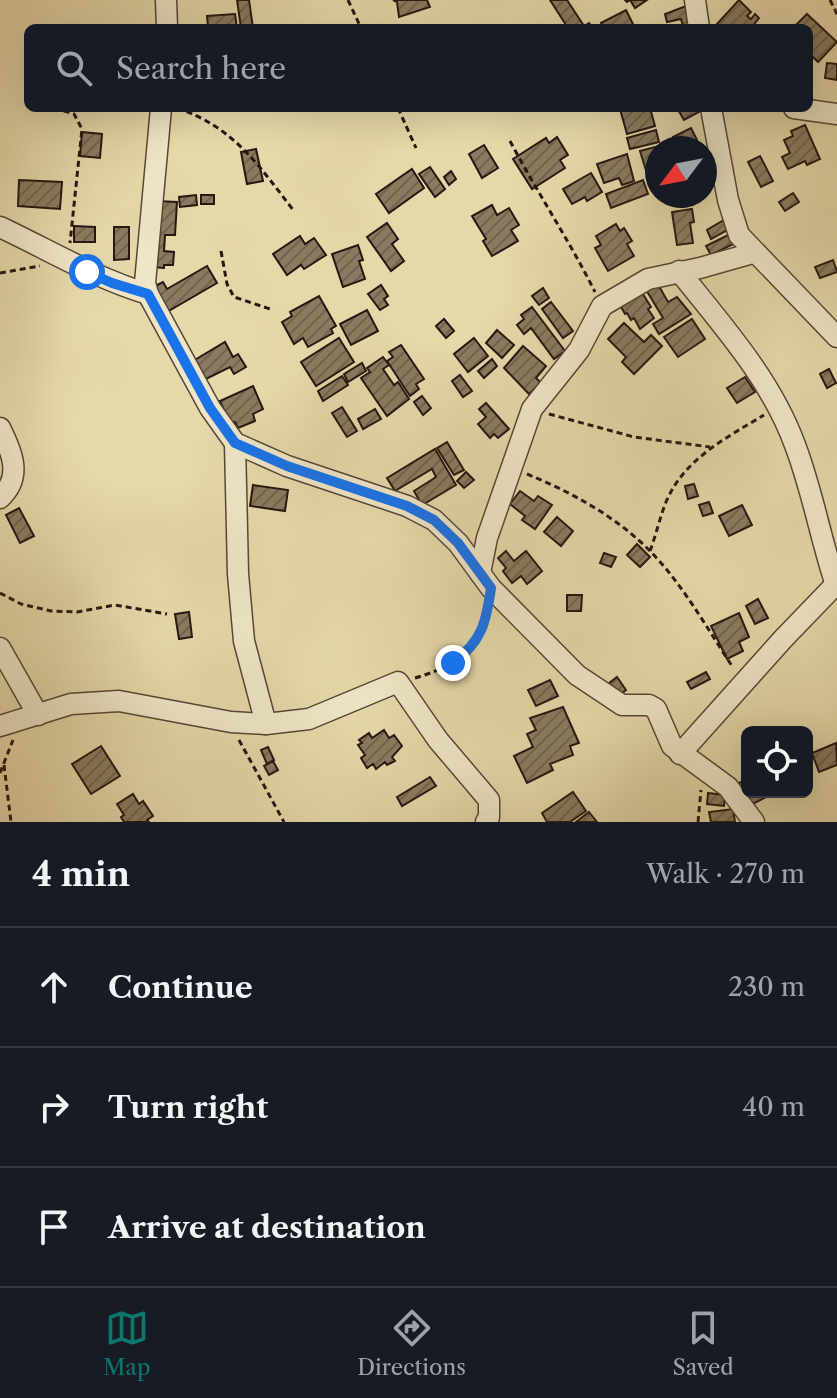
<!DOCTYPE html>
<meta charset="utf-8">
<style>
:root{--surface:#171b24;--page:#20242c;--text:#f1f3f6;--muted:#9ea1a6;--line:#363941;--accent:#0f766e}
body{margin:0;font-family:"Libre Caslon Text",serif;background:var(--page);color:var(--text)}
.controls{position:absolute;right:24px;bottom:24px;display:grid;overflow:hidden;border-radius:12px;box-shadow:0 8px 32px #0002}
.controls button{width:72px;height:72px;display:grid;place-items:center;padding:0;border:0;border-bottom:2px solid var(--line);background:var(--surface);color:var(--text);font:40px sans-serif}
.compass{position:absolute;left:645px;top:136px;width:72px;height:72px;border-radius:50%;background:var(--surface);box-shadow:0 8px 32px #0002;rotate:238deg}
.stop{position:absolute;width:24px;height:24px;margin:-18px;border:6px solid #1a73e8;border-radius:50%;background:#fff}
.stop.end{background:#1a73e8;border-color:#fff;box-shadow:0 2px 8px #0008}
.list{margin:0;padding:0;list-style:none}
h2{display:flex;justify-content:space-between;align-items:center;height:104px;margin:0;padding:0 32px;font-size:34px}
h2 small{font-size:26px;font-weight:400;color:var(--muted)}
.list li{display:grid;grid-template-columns:52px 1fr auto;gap:24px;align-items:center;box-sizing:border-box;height:120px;padding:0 32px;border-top:2px solid var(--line)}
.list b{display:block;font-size:30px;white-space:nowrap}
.list em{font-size:26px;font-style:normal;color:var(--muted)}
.icon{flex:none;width:44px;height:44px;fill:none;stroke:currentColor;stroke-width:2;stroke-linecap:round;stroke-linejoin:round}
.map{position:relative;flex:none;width:837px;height:822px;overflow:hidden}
.search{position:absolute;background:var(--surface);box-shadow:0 8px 32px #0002;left:24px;right:24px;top:24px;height:88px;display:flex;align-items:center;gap:20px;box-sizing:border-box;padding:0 28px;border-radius:12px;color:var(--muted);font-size:30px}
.sheet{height:464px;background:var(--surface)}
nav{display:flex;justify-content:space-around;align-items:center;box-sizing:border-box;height:112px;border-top:2px solid var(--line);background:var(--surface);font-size:22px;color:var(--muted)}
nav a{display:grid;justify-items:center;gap:4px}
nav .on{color:var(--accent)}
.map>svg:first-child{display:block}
</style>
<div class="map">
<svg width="837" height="822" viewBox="0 0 837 822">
<defs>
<pattern id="building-hatch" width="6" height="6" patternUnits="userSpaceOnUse" patternTransform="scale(2)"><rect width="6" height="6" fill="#897b60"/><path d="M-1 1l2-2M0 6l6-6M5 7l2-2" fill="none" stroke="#70644e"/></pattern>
</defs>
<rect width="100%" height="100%" fill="#e5d8a9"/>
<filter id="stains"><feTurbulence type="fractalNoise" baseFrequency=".0025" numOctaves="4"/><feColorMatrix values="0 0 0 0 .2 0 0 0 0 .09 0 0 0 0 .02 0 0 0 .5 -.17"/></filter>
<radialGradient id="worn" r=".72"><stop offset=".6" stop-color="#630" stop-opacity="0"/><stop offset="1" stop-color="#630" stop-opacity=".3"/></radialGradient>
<!-- building -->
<g fill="url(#building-hatch)" stroke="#261710" stroke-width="2">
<polygon points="237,0 249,0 253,28 241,28"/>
<polygon points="393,0 427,0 430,7 399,17 397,2"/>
<polygon points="550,0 567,0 584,26 589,23 593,28 568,28"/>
<polygon points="625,0 647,0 635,8 630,0 627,2"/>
<polygon points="739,0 751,12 747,16 751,19 755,14 759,18 751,28 721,28 717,24"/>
<polygon points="691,4 696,23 683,26 681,19 667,22 665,14"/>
<polygon points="626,10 633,24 626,28 604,28 601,23"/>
<polygon points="235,14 237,28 202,28 208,27 207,16"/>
<polygon points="807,14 837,42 818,62 809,53 809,28 793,28"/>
<polygon points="827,63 837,64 837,80 825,78"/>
<polygon points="626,108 650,108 655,126 627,134 620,109"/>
<polygon points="677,108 706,108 684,120"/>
<polygon points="805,125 820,159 807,165 805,161 788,169 782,157 790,153 784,140 793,136 791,131"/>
<polygon points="691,128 697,140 678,148 673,137"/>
<polygon points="656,130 659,142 630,149 627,138"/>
<polygon points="82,132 102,134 100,158 80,156"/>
<polygon points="557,137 568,155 560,160 565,168 532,189 513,159 546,138 549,143"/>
<polygon points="484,145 498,168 482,178 469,154"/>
<polygon points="659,146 657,178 649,180 640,151"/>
<polygon points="256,149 263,181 247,184 241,152"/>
<polygon points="627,154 634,181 622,185 619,178 604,183 597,164"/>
<polygon points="760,156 773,181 761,187 748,162"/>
<polygon points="430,167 445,189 435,197 419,174"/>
<polygon points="412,169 424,188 389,213 376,194"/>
<polygon points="451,171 456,179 449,185 444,177"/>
<polygon points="591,173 602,192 587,201 585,197 572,204 563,189"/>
<polygon points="19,180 62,182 60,209 18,206"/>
<polygon points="643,180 648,194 611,208 606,194"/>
<polygon points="793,193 799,202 785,211 779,202"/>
<polygon points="196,195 197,205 180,207 179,197"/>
<rect x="201" y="195" width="13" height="9"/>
<polygon points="156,201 177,202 175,235 165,235 164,251 174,252 173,265 164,265 164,268 152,267"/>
<polygon points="492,205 497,215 509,208 519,225 511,230 518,241 492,256 483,241 486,239 472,216"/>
<polygon points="692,209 694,222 690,223 693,243 677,245 672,212"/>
<polygon points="724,220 729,229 711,239 707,230"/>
<polygon points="387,223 398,239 392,244 404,261 391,271 367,237"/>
<polygon points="616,224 620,231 624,228 632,241 627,244 634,256 608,271 595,248 601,245 596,236"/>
<polygon points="74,226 95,227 95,242 74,242"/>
<polygon points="114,227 129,227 129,259 114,260"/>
<polygon points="730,234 735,243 711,255 706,246"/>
<polygon points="300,236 305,244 314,238 326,255 304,269 301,265 287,275 273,254"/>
<polygon points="358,245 363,260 359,261 365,279 343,287 332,254"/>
<polygon points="833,260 837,272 820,278 815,267"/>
<polygon points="207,266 217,283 167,312 151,288 163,282 167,289"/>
<polygon points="656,281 668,302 677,297 691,314 659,334 653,324 663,318 645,288"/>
<polygon points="636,283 651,307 648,309 654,318 640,329 634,318 631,320 627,313 625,314 615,296"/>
<polygon points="381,285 388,296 384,299 388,305 380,310 368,294"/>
<polygon points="543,288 549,298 539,305 532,296"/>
<polygon points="319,296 336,326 331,329 333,333 308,347 303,338 294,344 282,322 292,316 290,312"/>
<polygon points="551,302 573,331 563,338 542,309"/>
<polygon points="532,307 565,351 554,359 531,328 524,334 517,325 524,319 521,315"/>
<polygon points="367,310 378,331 351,345 340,324"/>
<polygon points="444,319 454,331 446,338 436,326"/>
<polygon points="692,319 705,339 678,357 664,337"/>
<polygon points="624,323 644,342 651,335 662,346 634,374 622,362 626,357 608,339"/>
<polygon points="497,330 514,345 502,358 486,343"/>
<polygon points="339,338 354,362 316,386 301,362"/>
<polygon points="474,338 488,356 468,372 454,354"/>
<polygon points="225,342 233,357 238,354 246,367 234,374 230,367 204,380 193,361"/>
<polygon points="401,345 424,379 416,384 419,389 410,396 387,361 393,357 389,352"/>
<polygon points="523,346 546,366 536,378 541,383 529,394 504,368"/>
<polygon points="383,357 389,365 383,369 394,385 398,382 409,399 387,416 361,378 370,372 367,368"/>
<polygon points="492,359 497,366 484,378 478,371"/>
<polygon points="362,363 366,371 348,382 344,374"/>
<polygon points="829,369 836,383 827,388 820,374"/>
<polygon points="460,375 472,391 463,397 452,381"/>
<polygon points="342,376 348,385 323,401 318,391"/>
<polygon points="745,377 755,392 737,403 727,388"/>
<polygon points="253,386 263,409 253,414 255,421 238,428 235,422 230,424 220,401"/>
<polygon points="422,396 431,408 423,415 414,402"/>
<polygon points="486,403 509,429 498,438 494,434 490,438 478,424 486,417 479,409"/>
<polygon points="342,407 357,431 347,437 332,413"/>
<polygon points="375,409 381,419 363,429 358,419"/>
<polygon points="447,442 464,470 454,475 437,448"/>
<polygon points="435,449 456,485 422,505 414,491 436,477 432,469 395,491 387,478"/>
<polygon points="466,472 474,480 464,488 457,481"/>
<polygon points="694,484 698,496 688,499 685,486"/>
<polygon points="253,485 288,490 285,511 250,506"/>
<polygon points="520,491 534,501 538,496 552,505 535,529 522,520 525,516 510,504"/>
<polygon points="709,502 713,513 703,516 699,505"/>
<polygon points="742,505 752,525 729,536 719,516"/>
<polygon points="19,508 34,536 20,543 6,515"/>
<polygon points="557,517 573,531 561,546 544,532"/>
<polygon points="637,544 650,557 640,567 627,555"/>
<polygon points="506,551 514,561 526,551 542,571 527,584 521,576 512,583 503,571 506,568 498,558"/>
<polygon points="604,553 616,557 611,567 600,563"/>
<polygon points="567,595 582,595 581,611 567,611"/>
<polygon points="758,599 768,618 755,624 746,606"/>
<polygon points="189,612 192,637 179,639 175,614"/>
<polygon points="739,613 749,637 739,642 743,651 727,659 711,626"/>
<polygon points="706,672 710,679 691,689 687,682"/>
<polygon points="617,677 626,690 617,697 608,684"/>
<polygon points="550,680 558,696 536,706 528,690"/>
<polygon points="563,707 579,743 570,746 573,755 550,764 553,770 527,783 514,756 533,747 527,734 536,730 530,718"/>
<polygon points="384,730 389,738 394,735 402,746 392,757 395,761 387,765 385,762 376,769 373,764 367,768 361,758 365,755 358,745 362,743 359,740 369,733 372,738"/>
<polygon points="836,743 837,765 819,772 812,753"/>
<polygon points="101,746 120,776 91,794 72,764"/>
<polygon points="268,747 274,760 267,764 261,750"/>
<polygon points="273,761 278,770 269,775 264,766"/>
<polygon points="430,777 436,786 402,806 397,797"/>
<polygon points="747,779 747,792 776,792 745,808 733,786"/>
<polygon points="573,792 586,811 570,822 547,822 542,813"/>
<polygon points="708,793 725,795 724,806 707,804"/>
<polygon points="133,794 139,804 143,801 153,816 147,820 149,822 124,822 121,817 124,815 117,804"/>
<polygon points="733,809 735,822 711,822 709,812"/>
<polygon points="589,812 597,822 576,822"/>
</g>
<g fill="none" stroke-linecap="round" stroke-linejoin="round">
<!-- minor casing -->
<g stroke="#564736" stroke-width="23">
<g id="minor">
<polyline points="166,0 167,28"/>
<polyline points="695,0 699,28"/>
<polyline points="161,108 145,283 148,294 210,408 235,443 287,466 407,506 434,520 458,543 491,588 577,675 622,705 649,705 656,709 672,746 728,787 754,822"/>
<polyline points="711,108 728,200 739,235 837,337"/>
<polyline points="794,108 837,114"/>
<path d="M 0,227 C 49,250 95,278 148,294"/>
<path d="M 679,271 C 722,325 771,379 795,445 C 813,492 821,542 837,588"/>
<path d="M 0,428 C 12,452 23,477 0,498"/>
<polyline points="235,443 238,574 244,641 266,724"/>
<polyline points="480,573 487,538 532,409 579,350 602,306 648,279 700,268 753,253"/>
<polyline points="0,648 38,715"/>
<polyline points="0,726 71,704 119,701 231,722 266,724 309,719 398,682 438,740 489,800 489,817 486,822"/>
<polyline points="680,754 783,639 837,583"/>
</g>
</g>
<!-- path -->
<g stroke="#261710" stroke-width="3" stroke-dasharray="6 4" stroke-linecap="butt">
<polyline points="348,0 361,28"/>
<polyline points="830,0 837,14"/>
<polyline points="27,100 28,100"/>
<polyline points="54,108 74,114 82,129 70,243"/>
<path d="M 177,108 C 234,127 259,166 294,211"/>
<polyline points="398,108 416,148"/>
<path d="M 510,141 C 537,192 569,240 595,292"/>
<polyline points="221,251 227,284 234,297 270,309"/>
<polyline points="0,273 40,266"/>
<polyline points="549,414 634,437 710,447"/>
<path d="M 527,474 C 571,492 617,517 651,552 C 683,585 707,628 732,666"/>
<path d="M 650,551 C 656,535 660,517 666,502 C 684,459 726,438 764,415"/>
<polyline points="0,593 21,604 51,611 77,612 115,605 167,614"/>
<path d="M 415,678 C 450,668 481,650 487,612"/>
<polyline points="239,740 284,822"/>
<polyline points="4,765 11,822"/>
<polyline points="0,773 13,740"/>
<polyline points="698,822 701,790"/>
</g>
<!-- minor -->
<use href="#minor" stroke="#eee6c7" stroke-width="20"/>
</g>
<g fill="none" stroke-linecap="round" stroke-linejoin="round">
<!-- route -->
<path stroke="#1a73e8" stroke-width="10" d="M 87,272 L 112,283 L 148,294 L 210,408 L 235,443 L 287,466 L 407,506 L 434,520 L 458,543 L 491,588 C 486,623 482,641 453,663"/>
</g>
<rect width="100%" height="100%" filter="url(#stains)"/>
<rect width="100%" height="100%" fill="url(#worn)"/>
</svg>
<div class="controls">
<button><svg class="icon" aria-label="locate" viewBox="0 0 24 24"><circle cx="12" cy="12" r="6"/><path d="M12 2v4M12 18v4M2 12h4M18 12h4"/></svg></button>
</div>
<svg class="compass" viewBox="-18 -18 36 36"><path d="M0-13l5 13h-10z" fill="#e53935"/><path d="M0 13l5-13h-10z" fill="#9ea1a6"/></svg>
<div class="stop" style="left:87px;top:272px"></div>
<div class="stop end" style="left:453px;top:663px"></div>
<div class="search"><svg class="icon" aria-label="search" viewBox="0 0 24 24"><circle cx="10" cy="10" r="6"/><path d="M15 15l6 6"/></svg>Search here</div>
</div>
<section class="sheet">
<h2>4 min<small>Walk · 270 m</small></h2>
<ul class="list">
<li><svg class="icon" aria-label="ahead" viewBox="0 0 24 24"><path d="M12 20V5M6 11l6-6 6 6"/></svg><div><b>Continue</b></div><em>230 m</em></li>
<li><svg class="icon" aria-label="right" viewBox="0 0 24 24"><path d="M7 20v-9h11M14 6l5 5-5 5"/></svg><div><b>Turn right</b></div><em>40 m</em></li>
<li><svg class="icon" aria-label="arrive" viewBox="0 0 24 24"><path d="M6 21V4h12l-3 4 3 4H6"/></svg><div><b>Arrive at destination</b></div></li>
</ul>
</section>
<nav>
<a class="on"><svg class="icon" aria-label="map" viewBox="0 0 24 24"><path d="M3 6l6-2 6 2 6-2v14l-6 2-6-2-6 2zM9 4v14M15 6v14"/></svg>Map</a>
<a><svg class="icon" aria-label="directions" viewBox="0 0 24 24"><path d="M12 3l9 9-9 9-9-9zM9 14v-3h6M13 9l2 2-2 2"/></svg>Directions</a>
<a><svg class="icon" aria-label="saved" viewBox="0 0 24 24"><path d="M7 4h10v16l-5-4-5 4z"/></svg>Saved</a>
</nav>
